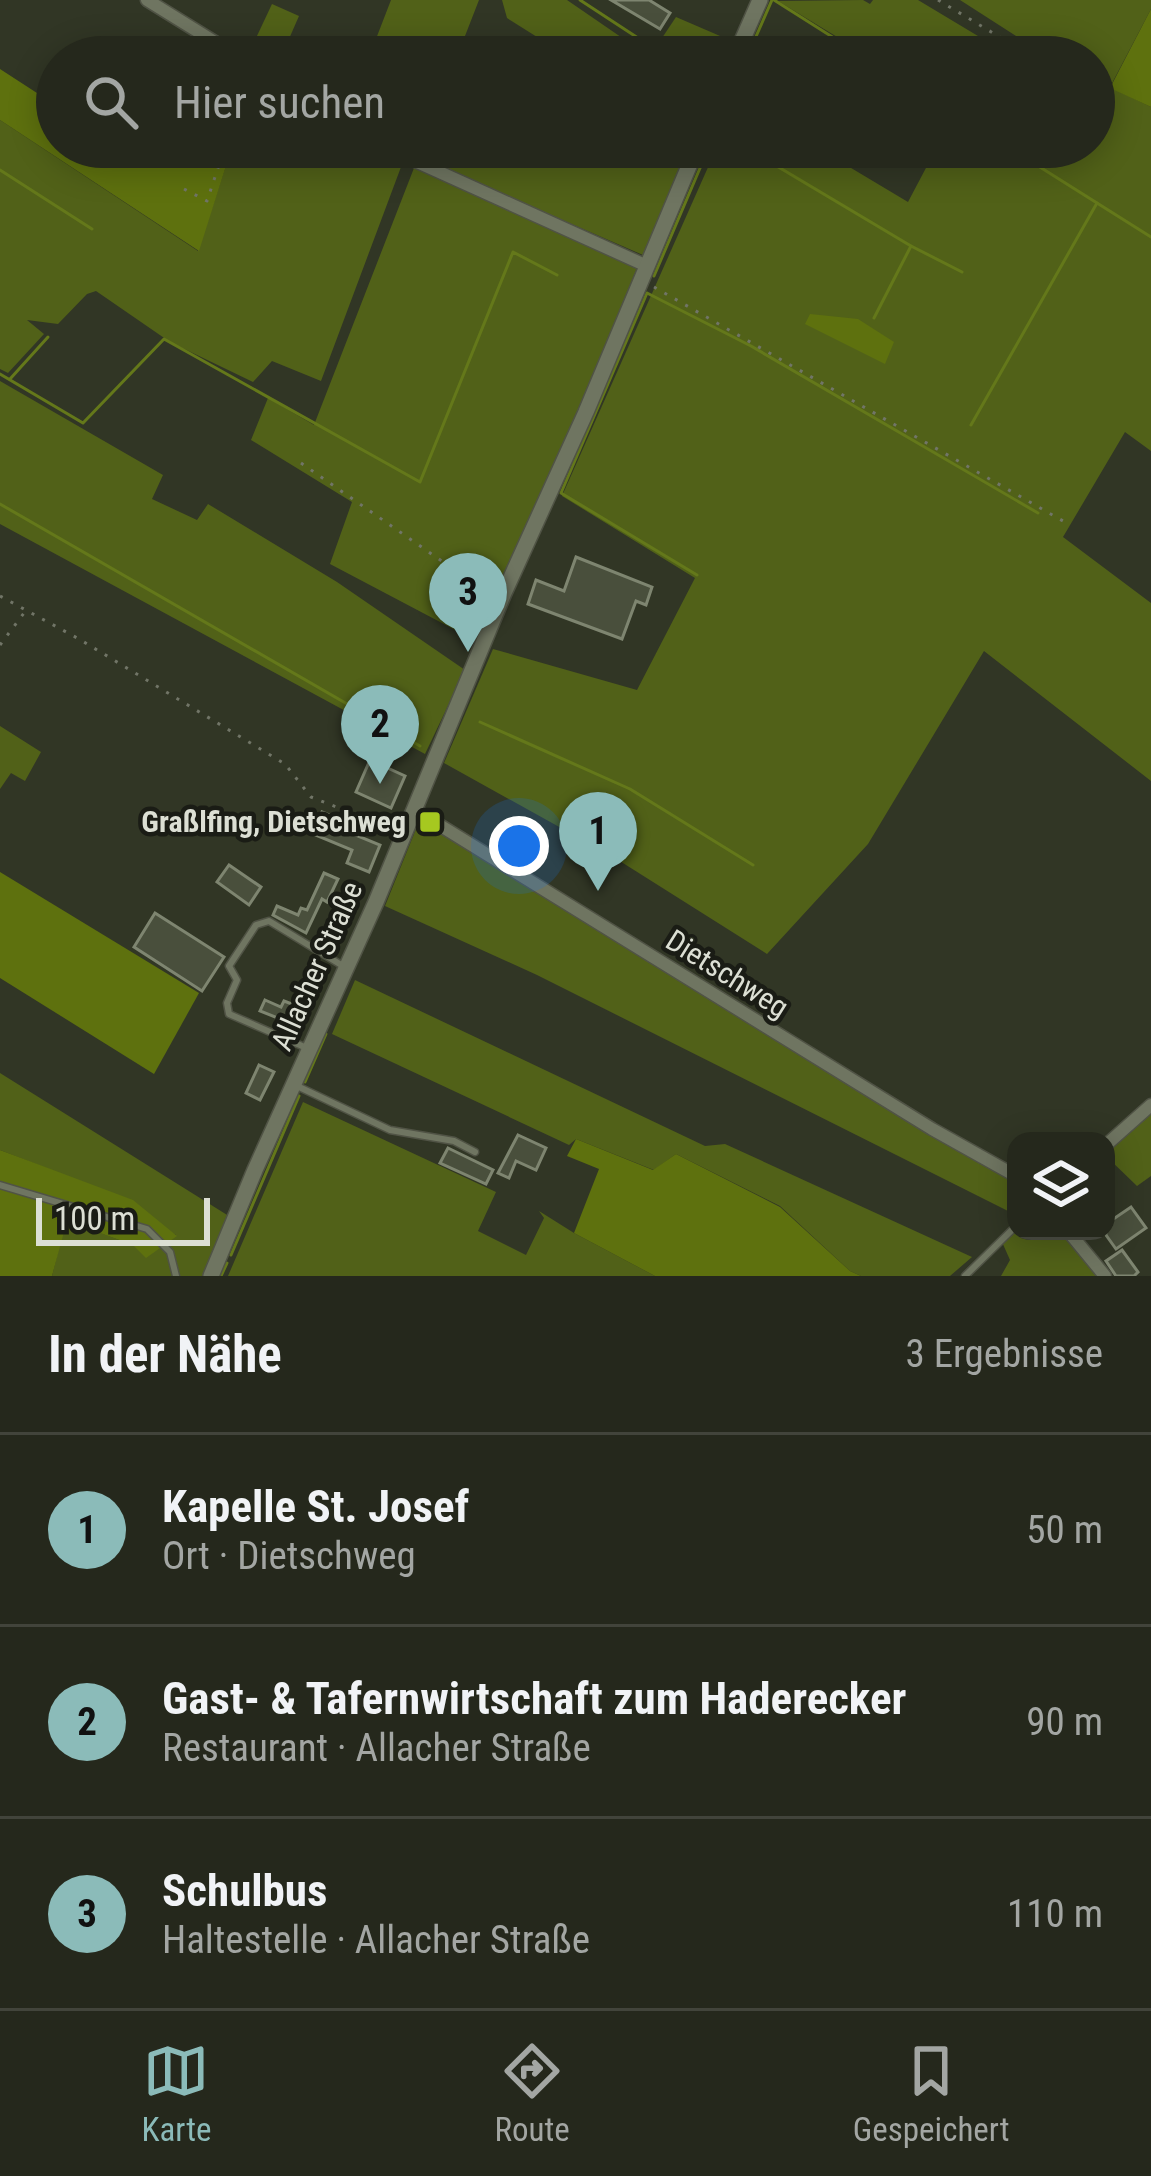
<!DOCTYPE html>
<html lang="de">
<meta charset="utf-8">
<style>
:root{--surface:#25281c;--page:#313429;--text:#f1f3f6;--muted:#a3a6a3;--line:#42443b;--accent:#8bbbb9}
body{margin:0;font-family:"Roboto Condensed",sans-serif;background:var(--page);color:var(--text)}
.controls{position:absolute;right:36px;bottom:36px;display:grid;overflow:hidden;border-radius:24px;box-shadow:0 6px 30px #0003}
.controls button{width:108px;height:108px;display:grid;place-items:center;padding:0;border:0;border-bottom:3px solid var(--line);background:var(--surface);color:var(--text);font:60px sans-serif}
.scale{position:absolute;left:36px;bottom:30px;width:174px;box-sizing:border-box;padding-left:12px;border:6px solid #dcdfd4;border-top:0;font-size:33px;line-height:42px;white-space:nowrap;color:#dcdfd4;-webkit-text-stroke:9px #1a1c15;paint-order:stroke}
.you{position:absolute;left:519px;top:846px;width:42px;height:42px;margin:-30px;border:9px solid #fff;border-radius:50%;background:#1a73e8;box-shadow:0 0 0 18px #1a73e833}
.badge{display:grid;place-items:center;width:78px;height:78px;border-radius:50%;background:var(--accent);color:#111;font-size:39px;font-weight:700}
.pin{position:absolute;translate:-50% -99px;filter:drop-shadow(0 3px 6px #0008)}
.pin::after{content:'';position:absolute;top:63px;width:42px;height:36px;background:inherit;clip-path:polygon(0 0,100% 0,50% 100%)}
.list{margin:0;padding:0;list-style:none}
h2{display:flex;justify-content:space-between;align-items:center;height:156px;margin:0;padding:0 48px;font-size:51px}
h2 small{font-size:39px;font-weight:400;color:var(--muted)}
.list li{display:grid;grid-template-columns:78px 1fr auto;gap:36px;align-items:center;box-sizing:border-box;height:192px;padding:0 48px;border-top:3px solid var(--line)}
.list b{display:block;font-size:45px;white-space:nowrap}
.list p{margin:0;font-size:39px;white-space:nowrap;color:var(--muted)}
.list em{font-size:39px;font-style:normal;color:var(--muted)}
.icon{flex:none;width:66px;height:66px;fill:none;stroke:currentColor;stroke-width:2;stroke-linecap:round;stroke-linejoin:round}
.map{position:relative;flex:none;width:1151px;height:1276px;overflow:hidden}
.search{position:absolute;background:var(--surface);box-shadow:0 6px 30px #0003;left:36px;right:36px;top:36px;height:132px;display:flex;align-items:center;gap:30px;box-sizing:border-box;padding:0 42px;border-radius:66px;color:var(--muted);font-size:45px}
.sheet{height:732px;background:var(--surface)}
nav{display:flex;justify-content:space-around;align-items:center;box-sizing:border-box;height:168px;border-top:3px solid var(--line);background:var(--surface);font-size:33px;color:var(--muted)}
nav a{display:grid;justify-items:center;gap:6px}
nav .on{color:var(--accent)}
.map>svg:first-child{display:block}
</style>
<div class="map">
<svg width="1151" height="1276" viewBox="0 0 1151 1276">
<rect width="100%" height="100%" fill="#313625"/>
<!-- green -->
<g fill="#516118">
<polygon points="391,0 479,0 465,36 503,57 369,57"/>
<polygon points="502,0 567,0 650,57 540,57 545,42 507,18"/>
<polygon points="863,0 870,4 873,0 918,0 1013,57 870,57 778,1"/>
<polygon points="960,0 1151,0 1151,9 1110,87 1151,107 1151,451 1125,432 1063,537 1151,603 1151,781 984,651 868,844 767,954 615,858 444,763 493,649 637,690 695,578 562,496 717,147 816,147 908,202 937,147 1094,147 1094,57 1029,57 1033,47"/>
<polygon points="272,4 299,16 281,57 255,57 249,53"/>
<polygon points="676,17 734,42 728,57 680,57 660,41"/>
<polygon points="0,120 198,251 232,147 365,147 401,167 321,381 272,361 253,382 170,342 96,291 87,294 58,324 27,320 44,334 8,373 0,369"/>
<polygon points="394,147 691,147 643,255"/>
<polygon points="414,168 637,268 504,593 478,642 330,564 352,502 251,440 268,398 314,425"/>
<polygon points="0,381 163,475 152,499 197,520 208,504 337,582 465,670 425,754 0,524"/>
<polygon points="0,726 41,752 25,781 11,773 0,789"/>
<polygon points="420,819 1001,1173 1016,1185 1016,1215 537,975 385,906"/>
<polygon points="355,980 705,1146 725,1144 972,1257 950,1276 861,1276 850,1271 780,1206 676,1154 654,1170 576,1139 569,1145 332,1034"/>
<polygon points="0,1073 232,1218 206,1276 52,1276 66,1220 133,1245 176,1235 51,1170 0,1150"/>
<polygon points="303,1102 496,1192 478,1231 526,1255 544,1218 539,1211 574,1233 655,1276 228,1276"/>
<polygon points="1151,1110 1151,1176 1137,1186 1106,1156 1125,1133"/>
<polygon points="1016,1230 1061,1231 1099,1276 1001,1276 1010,1260 1002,1242"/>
</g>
<!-- forest -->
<g fill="#5e710e">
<polygon points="1151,9 1151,107 1110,88"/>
<polygon points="0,69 57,106 57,147 232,147 199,251 0,120"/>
<polygon points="810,314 858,319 894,342 885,364 805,324"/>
<polygon points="0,872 199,993 154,1074 0,978"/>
<polygon points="576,1139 653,1170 676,1154 780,1207 850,1271 861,1276 655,1276 574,1233 599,1169 567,1156"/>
<polygon points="0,1150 133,1200 177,1236 146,1258 133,1245 67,1221 52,1276 0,1276"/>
</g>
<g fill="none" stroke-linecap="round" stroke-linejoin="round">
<!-- stream -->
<g stroke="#64781a" stroke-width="3">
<polyline points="580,0 667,57"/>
<polyline points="774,0 864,57"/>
<polyline points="747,57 772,0"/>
<polyline points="745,147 911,246 962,272"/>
<polyline points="1008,147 1151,237"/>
<polyline points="0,170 92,229"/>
<polyline points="654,276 709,147"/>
<polyline points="874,318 911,246"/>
<polyline points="0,374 83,423 164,339 420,482 513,252 557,275"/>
<polyline points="10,379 48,337"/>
<polyline points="971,425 1097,203"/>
<polyline points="0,504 420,746"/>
<polyline points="697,575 561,493 647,293 751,346 1038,513"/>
<polyline points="480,722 630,789 753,865"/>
<polyline points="305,1082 326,1034"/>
<polyline points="231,1255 299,1096"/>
<polyline points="221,1276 227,1263"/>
</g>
</g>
<!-- building -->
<g fill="#494f3c" stroke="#7e8570" stroke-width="3">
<polygon points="611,0 649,0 670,13 660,29"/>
<polygon points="576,557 652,587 646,605 636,601 622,639 528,604 536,580 564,591"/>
<polygon points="370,760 405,776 391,808 356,792"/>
<polygon points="322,812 351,824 348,832 380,845 369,872 347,863 352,850 313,834"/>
<polygon points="229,865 261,887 249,905 217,882"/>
<polygon points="324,873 338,879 327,902 322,899 306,933 273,915 277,906 298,915 301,908 307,910"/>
<polygon points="155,913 224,957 202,991 134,947"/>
<polygon points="265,1000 281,1007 284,1001 300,1007 293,1024 260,1011"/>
<polygon points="259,1065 274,1072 260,1100 246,1093"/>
<polygon points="518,1135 546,1148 536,1170 516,1161 509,1178 498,1173"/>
<polygon points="448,1148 493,1170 486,1184 440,1163"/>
<polygon points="1131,1207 1146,1228 1116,1249 1106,1235 1106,1224"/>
<polygon points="1122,1250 1138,1272 1134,1276 1116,1276 1106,1261"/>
</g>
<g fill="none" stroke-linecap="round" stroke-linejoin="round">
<!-- service casing -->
<g stroke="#505345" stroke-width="9">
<g id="service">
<polyline points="309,1049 229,1014 227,1003 237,980 229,966 256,925 269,921 343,966"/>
<polyline points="297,1086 390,1130 454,1141 475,1152"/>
<polyline points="0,1185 147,1229 170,1252 176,1276"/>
<polyline points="965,1276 1016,1226"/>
</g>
</g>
<!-- minor casing -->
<g stroke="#505345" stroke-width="15">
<g id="minor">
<polyline points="147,0 239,57"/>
<polyline points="384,147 647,266"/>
<polyline points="415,810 932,1129 1016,1176"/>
<polyline points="1106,1145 1151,1105"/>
<polyline points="1068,1231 1105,1276"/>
</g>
</g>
<!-- tertiary casing -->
<g stroke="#505345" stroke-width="18">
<g id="tertiary">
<polyline points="735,57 760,0"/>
<polyline points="211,1276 255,1170 376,902 504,593 586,412 697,147"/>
</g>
</g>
<!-- path -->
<g stroke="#717567" stroke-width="3" stroke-dasharray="3 9" stroke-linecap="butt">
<polyline points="938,0 1033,57"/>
<polyline points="184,189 207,201 225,147"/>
<polyline points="654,287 1070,525"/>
<polyline points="301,463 466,578 492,588"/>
<polyline points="0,596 79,639 285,764 311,797 390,828"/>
<polyline points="0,645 24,613"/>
</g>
<!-- service -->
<use href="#service" stroke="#6f7561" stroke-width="6"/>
<!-- minor -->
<use href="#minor" stroke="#6f7561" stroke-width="12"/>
<!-- tertiary -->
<use href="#tertiary" stroke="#6f7561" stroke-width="15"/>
</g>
<!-- markers -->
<rect fill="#a6c820" stroke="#1a1c15" stroke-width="4.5" x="418" y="810" width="24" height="24" rx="6"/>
<g text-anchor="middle" stroke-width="9" stroke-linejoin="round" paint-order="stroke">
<!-- poi labels -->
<g font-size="30" font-weight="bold" fill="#dcdfd4" stroke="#1a1c15" text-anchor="end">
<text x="406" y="832">Graßlfing, Dietschweg</text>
</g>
<!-- street labels -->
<g font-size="30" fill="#dcdfd4" stroke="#1a1c15">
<text transform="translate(317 966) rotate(-66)" y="10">Allacher Straße</text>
<text transform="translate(727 974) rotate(32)" y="10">Dietschweg</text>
</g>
</g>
</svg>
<div class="controls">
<button><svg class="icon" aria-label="layers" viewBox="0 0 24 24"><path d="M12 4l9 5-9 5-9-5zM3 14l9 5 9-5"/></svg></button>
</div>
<div class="scale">100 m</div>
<div class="you"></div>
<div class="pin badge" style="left:598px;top:891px">1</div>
<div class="pin badge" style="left:380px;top:784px">2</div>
<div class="pin badge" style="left:468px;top:652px">3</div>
<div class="search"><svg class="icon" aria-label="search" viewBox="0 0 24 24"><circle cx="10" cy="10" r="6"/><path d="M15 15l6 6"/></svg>Hier suchen</div>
</div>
<section class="sheet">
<h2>In der Nähe<small>3 Ergebnisse</small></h2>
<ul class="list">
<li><span class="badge">1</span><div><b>Kapelle St. Josef</b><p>Ort · Dietschweg</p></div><em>50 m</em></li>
<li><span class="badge">2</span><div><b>Gast- &amp; Tafernwirtschaft zum Haderecker</b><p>Restaurant · Allacher Straße</p></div><em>90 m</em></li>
<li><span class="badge">3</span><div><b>Schulbus</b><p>Haltestelle · Allacher Straße</p></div><em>110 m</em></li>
</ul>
</section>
<nav>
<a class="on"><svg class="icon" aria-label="map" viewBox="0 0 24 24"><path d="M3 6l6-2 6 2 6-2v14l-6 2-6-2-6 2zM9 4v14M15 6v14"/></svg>Karte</a>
<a><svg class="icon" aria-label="directions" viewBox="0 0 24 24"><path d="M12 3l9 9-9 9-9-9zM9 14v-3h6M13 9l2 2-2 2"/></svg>Route</a>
<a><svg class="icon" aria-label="saved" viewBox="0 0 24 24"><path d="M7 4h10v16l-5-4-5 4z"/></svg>Gespeichert</a>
</nav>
